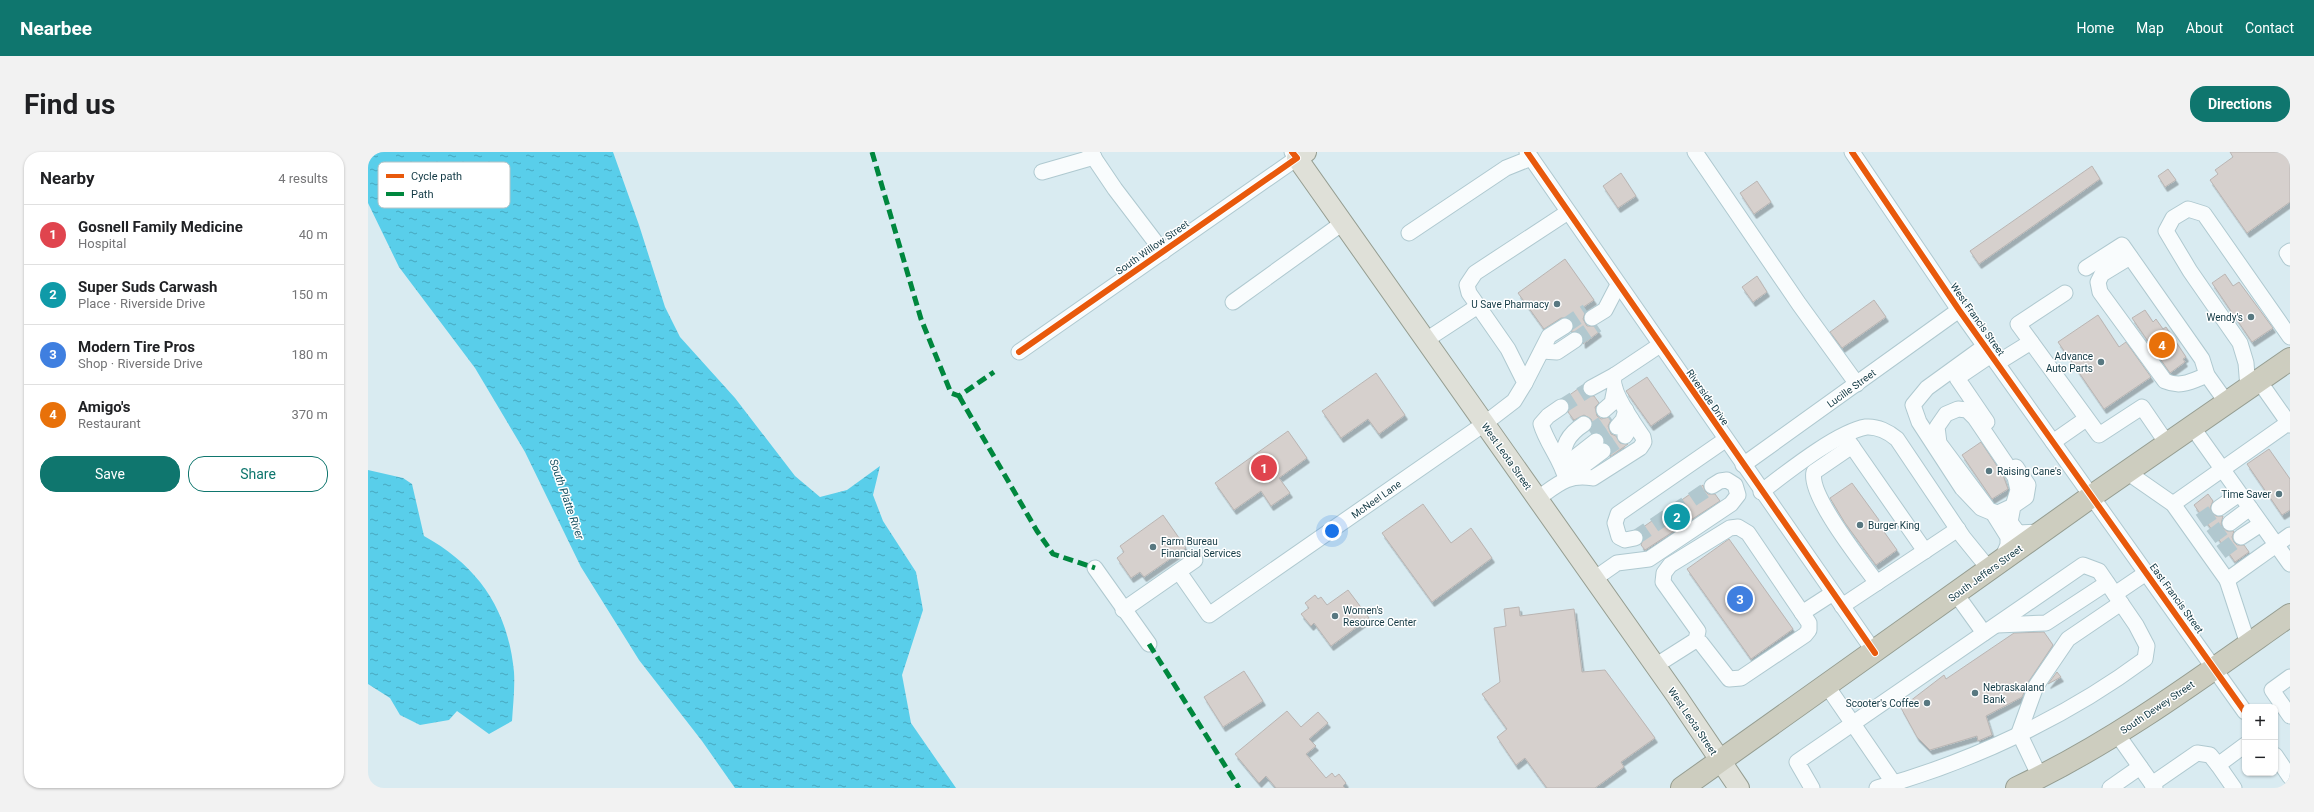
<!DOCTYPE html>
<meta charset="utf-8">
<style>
:root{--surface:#fff;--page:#f2f2f2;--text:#202124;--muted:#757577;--line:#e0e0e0;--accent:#0f766e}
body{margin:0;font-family:Roboto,sans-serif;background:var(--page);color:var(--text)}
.controls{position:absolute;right:12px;bottom:12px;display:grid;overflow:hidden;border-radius:8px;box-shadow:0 1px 3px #0004}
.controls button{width:36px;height:36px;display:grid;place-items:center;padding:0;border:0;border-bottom:1px solid var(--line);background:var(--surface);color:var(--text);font:20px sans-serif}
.you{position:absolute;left:964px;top:379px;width:14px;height:14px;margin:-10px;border:3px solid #fff;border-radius:50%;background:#1a73e8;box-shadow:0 0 0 6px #1a73e833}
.badge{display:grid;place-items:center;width:26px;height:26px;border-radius:50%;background:var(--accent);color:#fff;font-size:13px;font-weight:700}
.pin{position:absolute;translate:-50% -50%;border:2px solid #fff;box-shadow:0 1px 4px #0006}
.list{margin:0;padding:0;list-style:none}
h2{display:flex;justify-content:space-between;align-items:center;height:52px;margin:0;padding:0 16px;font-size:17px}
h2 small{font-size:13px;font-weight:400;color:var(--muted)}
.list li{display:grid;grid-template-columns:26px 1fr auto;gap:12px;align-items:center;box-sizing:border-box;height:60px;padding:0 16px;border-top:1px solid var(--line)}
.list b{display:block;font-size:15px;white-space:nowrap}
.list p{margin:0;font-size:13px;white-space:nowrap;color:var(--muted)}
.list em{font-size:13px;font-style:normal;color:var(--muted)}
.actions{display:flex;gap:8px;padding:12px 16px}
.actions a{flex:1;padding:9px 0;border:1px solid var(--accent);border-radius:16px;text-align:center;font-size:14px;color:var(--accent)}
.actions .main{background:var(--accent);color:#fff}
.map{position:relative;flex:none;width:1922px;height:636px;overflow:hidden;border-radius:16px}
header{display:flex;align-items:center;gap:24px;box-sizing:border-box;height:56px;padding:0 20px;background:var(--accent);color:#fff}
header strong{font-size:19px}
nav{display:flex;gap:22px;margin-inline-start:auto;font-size:14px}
.intro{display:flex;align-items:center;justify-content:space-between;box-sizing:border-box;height:96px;padding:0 24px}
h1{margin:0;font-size:28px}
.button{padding:10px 18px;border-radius:16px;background:var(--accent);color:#fff;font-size:14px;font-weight:700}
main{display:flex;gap:24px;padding:0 24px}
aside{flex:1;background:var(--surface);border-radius:16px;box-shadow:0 1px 3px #0004}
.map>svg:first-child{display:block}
</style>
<header>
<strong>Nearbee</strong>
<nav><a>Home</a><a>Map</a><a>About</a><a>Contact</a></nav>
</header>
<div class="intro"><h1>Find us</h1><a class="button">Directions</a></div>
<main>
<aside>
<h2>Nearby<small>4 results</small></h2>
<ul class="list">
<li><span class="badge" style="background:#e0444e">1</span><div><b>Gosnell Family Medicine</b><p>Hospital</p></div><em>40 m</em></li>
<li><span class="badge" style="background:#0f9aa8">2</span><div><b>Super Suds Carwash</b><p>Place · Riverside Drive</p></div><em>150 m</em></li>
<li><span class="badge" style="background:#3f7fe0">3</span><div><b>Modern Tire Pros</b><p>Shop · Riverside Drive</p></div><em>180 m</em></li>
<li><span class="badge" style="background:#e8710a">4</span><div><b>Amigo's</b><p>Restaurant</p></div><em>370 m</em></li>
</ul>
<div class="actions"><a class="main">Save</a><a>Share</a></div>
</aside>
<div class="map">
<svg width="1922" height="636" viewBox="0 0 1922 636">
<defs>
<pattern id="water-ripples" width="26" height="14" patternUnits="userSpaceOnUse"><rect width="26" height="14" fill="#59ceea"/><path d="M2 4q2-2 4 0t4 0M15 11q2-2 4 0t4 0" fill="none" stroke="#48a8bf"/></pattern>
<filter id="shadow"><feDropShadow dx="2.5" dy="4.5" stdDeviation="0" flood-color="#0004"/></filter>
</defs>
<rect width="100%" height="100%" fill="#d9ebf1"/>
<!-- water -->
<g fill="url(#water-ripples)">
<polygon points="0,0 245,0 271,73 297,155 312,185 367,246 427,324 452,345 479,338 512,314 505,343 515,369 548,420 555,458 534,523 543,571 588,636 367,636 334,589 271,508 213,415 157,300 107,216 31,115 0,51"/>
<path d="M 0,318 L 35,326 L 44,332 L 56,384 C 110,414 140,457 146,520 C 147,536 145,553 144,569 L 121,582 L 89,559 L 81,568 L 52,573 L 32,563 L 22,546 L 0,532 Z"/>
</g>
<!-- building -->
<g fill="#d6d0cd" stroke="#bab5b3" filter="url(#shadow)">
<polygon points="1862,0 1922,0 1922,50 1879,81 1842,28 1850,22 1847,18 1865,5"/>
<polygon points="1724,14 1732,27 1611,112 1602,99"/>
<polygon points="1800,17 1808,28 1797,35 1790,24"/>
<polygon points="1253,21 1268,44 1250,56 1235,34"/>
<polygon points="1389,29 1403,50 1386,62 1372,41"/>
<polygon points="1197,107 1226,148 1214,156 1217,161 1215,167 1219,174 1227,174 1231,180 1215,192 1214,183 1211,180 1203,180 1206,173 1201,166 1193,166 1176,177 1150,141"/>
<polygon points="1857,122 1865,134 1871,130 1905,176 1884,190 1844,131"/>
<polygon points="1389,124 1399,140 1385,150 1374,135"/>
<polygon points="1506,148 1518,165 1474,196 1462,180"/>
<polygon points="1777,158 1785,170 1788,167 1795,177 1798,175 1818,205 1815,207 1817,210 1802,221 1764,166"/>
<polygon points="1730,163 1751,195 1758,190 1783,225 1736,257 1690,190"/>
<polygon points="1008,221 1037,263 1011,282 1000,267 973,286 954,259"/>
<polygon points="1279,225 1303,260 1283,274 1258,239"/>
<polygon points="1214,234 1218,243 1226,244 1231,251 1227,255 1229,264 1233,267 1241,265 1243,268 1240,274 1243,282 1248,284 1252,291 1260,292 1242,305 1244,298 1242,293 1237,290 1235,284 1231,281 1225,281 1222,278 1225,272 1223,267 1216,263 1206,268 1200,260 1202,254 1196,247"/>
<polygon points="920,279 939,306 911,326 922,341 903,354 893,339 866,358 847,331"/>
<polygon points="1613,290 1635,323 1640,337 1624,347 1594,303"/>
<polygon points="1901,297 1922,327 1922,358 1914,363 1879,312"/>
<polygon points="1484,331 1511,368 1509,370 1529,398 1508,413 1477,371 1462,346"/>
<polygon points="1335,333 1337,339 1340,342 1347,342 1352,349 1277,398 1273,393 1276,384 1271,378"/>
<polygon points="1840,342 1845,349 1842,356 1844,361 1848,364 1855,364 1853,372 1855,376 1859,379 1866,379 1864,385 1866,390 1869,393 1876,393 1881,400 1867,410 1826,353"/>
<polygon points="1055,352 1083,391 1103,376 1124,406 1064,450 1014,381"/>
<polygon points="795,363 818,396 776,425 772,420 763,426 749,406 756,400 752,394"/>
<polygon points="1361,387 1425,477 1383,507 1319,417"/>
<polygon points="980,438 1001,466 963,494 946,471 943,474 933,462 941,456 937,451 947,443 950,447 953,445 959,453"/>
<polygon points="1151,455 1152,464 1206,457 1214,520 1237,518 1287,586 1253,610 1256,615 1227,636 1179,636 1157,606 1148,613 1129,585 1139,577 1114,542 1132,530 1126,476 1138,474 1136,457"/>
<polygon points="1676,480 1685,493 1661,529 1654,545 1618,564 1624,583 1610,589 1609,584 1562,598 1549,585 1533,556 1576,523 1578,527 1646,481"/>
<polygon points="876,519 895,549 855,575 836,545"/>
<polygon points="1689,520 1693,525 1680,532"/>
<polygon points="919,559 933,575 950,560 960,571 941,587 948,594 938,602 958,626 964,621 967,625 971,622 978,631 975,634 977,636 908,636 898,624 891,631 867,602"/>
</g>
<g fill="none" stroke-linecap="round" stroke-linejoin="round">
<!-- minor-tunnel -->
<g stroke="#b1c8cf" stroke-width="15" stroke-dasharray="15 8" stroke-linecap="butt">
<polyline points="1197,174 1219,159"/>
<polyline points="1207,188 1229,173"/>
<polyline points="1193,255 1223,236"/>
<polyline points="1222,280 1243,266"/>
<polyline points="1228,289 1249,275"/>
<polyline points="1235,299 1257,284"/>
<polyline points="1832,369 1851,356"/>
<polyline points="1843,385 1862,371"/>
<polyline points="1267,386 1344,334"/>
<polyline points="1853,400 1873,385"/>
</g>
<!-- minor casing -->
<g stroke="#afc9d0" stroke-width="17">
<g id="minor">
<polyline points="722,0 747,37 795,100"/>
<polyline points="1159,0 1507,501"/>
<polyline points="1327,0 1431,152 1489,232"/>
<polyline points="1484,0 1591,158 1877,560"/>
<polyline points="674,20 726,5"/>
<polyline points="1041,81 1138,16 1163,6"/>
<polyline points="1922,99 1919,101 1922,106"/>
<path d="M 1762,105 L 1734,122 L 1730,130 L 1732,140 L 1797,229 C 1813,236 1824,229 1839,223"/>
<polyline points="1718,116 1754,93 1834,207 1839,223 1859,251"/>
<polyline points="1697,141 1650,172 1731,283 1774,255 1800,293"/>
<polyline points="865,150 976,70"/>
<polyline points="1224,166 1237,158 1250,133"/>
<polyline points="1058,188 1110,154"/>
<polyline points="1617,194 1559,236 1545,253 1551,270 1594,336 1613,356 1625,361 1640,385 1640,393 1633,409"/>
<polyline points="1174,199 1189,200 1207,188"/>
<polyline points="651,200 929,6 924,0"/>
<polyline points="1629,211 1663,190"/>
<polyline points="1891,229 1922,273"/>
<polyline points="1157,231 1181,184 1197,174"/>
<polyline points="1223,236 1247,223"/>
<polyline points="1880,236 1878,211 1872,191 1822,119 1798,79 1805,66 1820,57 1836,62 1922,185"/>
<path d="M 1193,255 L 1180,264 L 1173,272 C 1179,292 1193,307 1198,327"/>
<polygon points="1590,257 1599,258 1607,266 1647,325 1650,338 1645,354 1630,361 1621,358 1571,291 1569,275 1578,262"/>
<polyline points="1236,258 1244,251 1247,236"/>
<polyline points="1619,270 1589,226 1623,203"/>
<polyline points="1249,275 1255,268 1258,258"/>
<polyline points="1825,276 1922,412"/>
<polyline points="1257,284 1262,276 1263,267"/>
<polyline points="1479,287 1557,399"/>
<polyline points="1685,290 1718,267"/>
<path d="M 1484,294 L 1446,320 C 1440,343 1493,409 1509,431"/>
<path d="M 1194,313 C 1195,293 1199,283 1216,272"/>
<polyline points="1375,313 1591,158"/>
<polyline points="1648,315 1660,333 1658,345 1645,354 1642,370 1650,381 1673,380"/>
<polyline points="1759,320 1805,352 1859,428 1880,492"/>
<polyline points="1199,326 1235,299"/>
<polyline points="1198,327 1205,307 1228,289"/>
<path d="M 1393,340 C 1418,321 1469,280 1498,275 C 1509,274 1521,280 1529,287 L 1595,385 L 1621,417"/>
<path d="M 1169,347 C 1189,333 1200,321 1225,326 L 1272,296 L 1276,290 L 1275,285 C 1267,273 1240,236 1247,223 L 1292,193"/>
<polyline points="1805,352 1920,271"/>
<polyline points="1851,356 1871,342"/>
<polyline points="1862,371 1882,356"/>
<polyline points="1873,385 1893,372"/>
<polyline points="1267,386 1257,388 1251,385 1247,371 1250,362 1357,288"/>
<polyline points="727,416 781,492"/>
<polyline points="811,420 841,463 1116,272 1146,249 1157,231 1140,197 1101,141 1099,133 1107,121 1200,60"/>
<polyline points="1226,427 1249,411 1281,407 1363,352 1370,343 1367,333 1359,328 1352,329 1344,334"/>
<polyline points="1859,428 1922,383"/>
<polyline points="1588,442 1616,481"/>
<polyline points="1747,442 1778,421"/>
<polyline points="1474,454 1590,377"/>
<polyline points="755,458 827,408"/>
<polyline points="1434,461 1465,441"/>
<polyline points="1629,473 1678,471 1739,431"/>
<polyline points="1287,514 1328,488 1333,491 1361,527 1373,526 1437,483 1441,478 1441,471 1380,381 1370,375 1362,376 1302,413 1296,421 1295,430 1330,479 1328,488"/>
<polyline points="1922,525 1904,538 1922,564"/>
<polyline points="1459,534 1529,636"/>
<polyline points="1749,582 1787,636"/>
<polyline points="1907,603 1922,625"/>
<polyline points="1850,613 1866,636"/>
<polyline points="1672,625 1651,581 1668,534 1700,487 1753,451"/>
<polyline points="1784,632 1829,601 1842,603 1850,613 1877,593"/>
<path d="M 1444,636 L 1429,610 L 1715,413 L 1731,419 L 1768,473 L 1779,494 L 1777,507 C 1699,565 1603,610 1509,636"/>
<polyline points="1742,636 1772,615"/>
</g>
</g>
<!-- major casing -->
<g stroke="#959d91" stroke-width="22">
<polyline id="major" points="938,0 929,6 1308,543 1371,636"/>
</g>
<!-- highway casing -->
<g stroke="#959d91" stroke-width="24">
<g id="highway">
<polyline points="1314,636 1724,344 1922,207"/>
<path d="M 1649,636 C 1747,590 1834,525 1922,463"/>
</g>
</g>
<!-- minor -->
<use href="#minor" stroke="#f9fcfd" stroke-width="15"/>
<!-- major -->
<use href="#major" stroke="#dfe0d8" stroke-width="20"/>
<!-- highway -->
<use href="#highway" stroke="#cdcdbf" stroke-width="22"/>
<!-- quiet -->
<g stroke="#00873e" stroke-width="5" stroke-dasharray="10 5" stroke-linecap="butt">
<polyline points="504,0 553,167 583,241 591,244 626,220"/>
<polyline points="591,244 669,379 685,402 727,416"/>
<polyline points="781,492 871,636"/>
</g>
<!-- cycleway casing -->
<g stroke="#fff" stroke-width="8">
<g id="cycleway">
<polyline points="1159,0 1507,501"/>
<polyline points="1484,0 1591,158 1877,560"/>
<polyline points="651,200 929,6 924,0"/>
</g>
</g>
<!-- cycleway -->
<use href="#cycleway" stroke="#e8590c" stroke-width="6"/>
</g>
<!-- markers -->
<g fill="#587881" stroke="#fff" stroke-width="1.5">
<circle cx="1189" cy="152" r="4"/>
<circle cx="1883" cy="165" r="4"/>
<circle cx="1733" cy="210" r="4"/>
<circle cx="1621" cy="319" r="4"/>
<circle cx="1911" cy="342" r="4"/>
<circle cx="1492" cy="373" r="4"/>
<circle cx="785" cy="395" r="4"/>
<circle cx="967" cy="464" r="4"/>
<circle cx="1607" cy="541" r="4"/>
<circle cx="1559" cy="551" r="4"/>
</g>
<g text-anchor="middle" stroke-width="3" stroke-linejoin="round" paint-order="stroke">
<!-- street labels -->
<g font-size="10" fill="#133a45" stroke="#fff">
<text transform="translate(784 95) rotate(-35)" y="4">South Willow Street</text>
<text transform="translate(1610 167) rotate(55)" y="4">West Francis Street</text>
<text transform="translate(1483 236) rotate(-36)" y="4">Lucille Street</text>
<text transform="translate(1340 245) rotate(55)" y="4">Riverside Drive</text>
<text transform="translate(1139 304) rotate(55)" y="4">West Leota Street</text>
<text transform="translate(1008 347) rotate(-35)" y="4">McNeel Lane</text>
<text transform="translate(1617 421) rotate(-36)" y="4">South Jeffers Street</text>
<text transform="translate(1809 446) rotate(54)" y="4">East Francis Street</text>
<text transform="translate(1789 555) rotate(-34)" y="4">South Dewey Street</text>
<text transform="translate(1325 569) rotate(56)" y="4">West Leota Street</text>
</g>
<!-- poi labels -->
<g font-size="10" fill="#133a45" stroke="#fff" text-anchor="end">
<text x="1181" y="156">U Save Pharmacy</text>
<text x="1875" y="169">Wendy's</text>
<text x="1725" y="208">Advance<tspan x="1725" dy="12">Auto Parts</tspan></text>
<text x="1629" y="323" text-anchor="start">Raising Cane's</text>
<text x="1903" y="346">Time Saver</text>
<text x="1500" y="377" text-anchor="start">Burger King</text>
<text x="793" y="393" text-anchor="start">Farm Bureau<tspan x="793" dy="12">Financial Services</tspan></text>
<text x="975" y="462" text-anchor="start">Women's<tspan x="975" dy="12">Resource Center</tspan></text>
<text x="1615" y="539" text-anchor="start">Nebraskaland<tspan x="1615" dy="12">Bank</tspan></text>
<text x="1551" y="555">Scooter's Coffee</text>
</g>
<!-- water labels -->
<g font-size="11" font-style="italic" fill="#1c5666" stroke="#fff">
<text transform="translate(199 347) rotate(71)" y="4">South Platte River</text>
</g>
</g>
<!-- legend -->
<rect x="10" y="10" width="132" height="46" rx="6" fill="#fff" stroke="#b8c4c7" stroke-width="1"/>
<rect x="18" y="22" width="18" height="4" fill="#e8590c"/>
<rect x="18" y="40" width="18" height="4" fill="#00873e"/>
<g font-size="11" fill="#133a45">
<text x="43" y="28">Cycle path</text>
<text x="43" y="46">Path</text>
</g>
</svg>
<div class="controls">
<button>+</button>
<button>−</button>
</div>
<div class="you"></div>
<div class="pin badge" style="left:896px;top:316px;background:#e0444e">1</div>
<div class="pin badge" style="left:1309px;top:365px;background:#0f9aa8">2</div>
<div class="pin badge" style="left:1372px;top:447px;background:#3f7fe0">3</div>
<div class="pin badge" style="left:1794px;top:193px;background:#e8710a">4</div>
</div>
</main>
